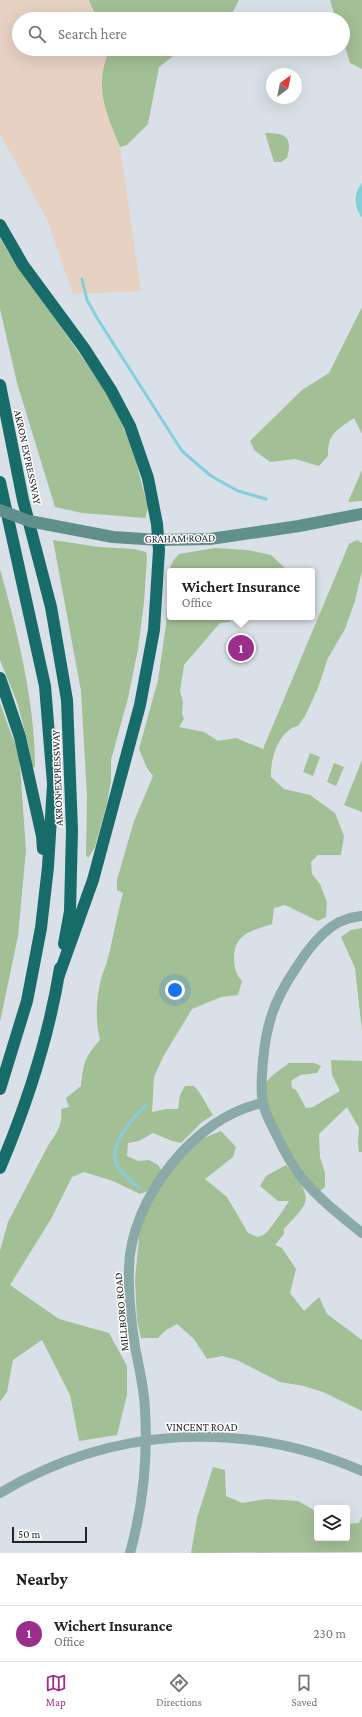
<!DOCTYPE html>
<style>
:root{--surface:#fff;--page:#f6f6f6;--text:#222;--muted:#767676;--line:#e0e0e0;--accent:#9b2d8d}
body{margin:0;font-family:"Crimson Pro",serif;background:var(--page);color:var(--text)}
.controls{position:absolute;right:12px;bottom:12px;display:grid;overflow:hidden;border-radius:4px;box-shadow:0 4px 16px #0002}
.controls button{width:36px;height:36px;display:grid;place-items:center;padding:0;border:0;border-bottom:1px solid var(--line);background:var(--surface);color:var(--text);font:20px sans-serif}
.compass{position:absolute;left:266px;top:68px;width:36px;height:36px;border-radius:50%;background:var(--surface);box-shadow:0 4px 16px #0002;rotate:32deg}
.scale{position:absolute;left:12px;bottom:10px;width:75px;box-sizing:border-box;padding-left:4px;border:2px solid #222527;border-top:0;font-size:11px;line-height:14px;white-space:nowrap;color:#222527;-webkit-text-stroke:3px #fff;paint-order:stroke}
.you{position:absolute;left:175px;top:990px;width:14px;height:14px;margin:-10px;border:3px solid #fff;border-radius:50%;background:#1a73e8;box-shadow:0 0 0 6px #1a73e833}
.badge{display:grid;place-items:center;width:26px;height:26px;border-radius:50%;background:var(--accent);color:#fff;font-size:13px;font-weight:700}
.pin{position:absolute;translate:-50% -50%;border:2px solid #fff;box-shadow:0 1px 4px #0006}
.popup{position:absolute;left:167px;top:568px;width:148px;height:52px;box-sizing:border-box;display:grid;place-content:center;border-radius:4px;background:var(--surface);filter:drop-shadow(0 1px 3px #0005);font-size:13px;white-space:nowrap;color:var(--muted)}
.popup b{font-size:15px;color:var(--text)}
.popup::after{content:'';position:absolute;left:50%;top:100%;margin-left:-8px;border:8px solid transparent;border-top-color:var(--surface)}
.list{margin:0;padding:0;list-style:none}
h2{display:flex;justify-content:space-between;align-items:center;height:52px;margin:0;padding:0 16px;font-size:17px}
h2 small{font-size:13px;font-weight:400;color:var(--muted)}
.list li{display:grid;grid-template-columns:26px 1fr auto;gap:12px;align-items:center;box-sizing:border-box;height:56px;padding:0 16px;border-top:1px solid var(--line)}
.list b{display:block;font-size:15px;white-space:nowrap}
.list p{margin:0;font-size:13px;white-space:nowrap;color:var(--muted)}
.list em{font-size:13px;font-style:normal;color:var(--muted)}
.icon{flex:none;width:22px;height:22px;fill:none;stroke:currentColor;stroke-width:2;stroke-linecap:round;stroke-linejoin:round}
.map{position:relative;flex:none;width:362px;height:1553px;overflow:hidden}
.search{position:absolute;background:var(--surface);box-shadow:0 4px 16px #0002;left:12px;right:12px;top:12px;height:44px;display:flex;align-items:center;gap:10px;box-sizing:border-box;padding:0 14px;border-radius:22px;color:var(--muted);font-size:15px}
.sheet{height:108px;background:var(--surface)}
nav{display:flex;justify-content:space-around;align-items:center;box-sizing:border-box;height:56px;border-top:1px solid var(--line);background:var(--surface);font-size:11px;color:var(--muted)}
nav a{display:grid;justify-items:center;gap:2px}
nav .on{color:var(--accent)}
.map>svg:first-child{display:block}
</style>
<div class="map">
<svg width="362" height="1553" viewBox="0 0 362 1553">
<rect width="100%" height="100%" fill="#d9e0e7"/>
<!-- industrial -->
<polygon fill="#e6d1c3" points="0,0 89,0 91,2 97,19 19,19 19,49 110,49 105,61 109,119 120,147 141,291 73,294 48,221 0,134"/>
<!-- green -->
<g fill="#a3bf96">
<polygon points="89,0 239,0 229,19 97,19"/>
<polygon points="330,0 362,0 362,69 350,63 343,40 343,19 336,19"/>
<path d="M 110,49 L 188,49 L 180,51 L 159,67 L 148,124 L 127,145 L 120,147 C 106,112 93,86 110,49 Z"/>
<path d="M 265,133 C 285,133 293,136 287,158 L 281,162 L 274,162 Z"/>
<polygon points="0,238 8,252 105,390 121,421 133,450 148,508 145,518 82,513 55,507 17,383 0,309"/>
<path d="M 362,307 L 362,434 L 354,418 C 337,430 327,434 328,456 L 319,466 L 295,459 L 270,462 L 254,450 L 250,441 L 302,390 L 329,373 Z"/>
<polygon points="362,470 362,501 348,502"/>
<polygon points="53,540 99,547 134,549 146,552 147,557 144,602 138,649 128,698 111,760 111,780 107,803 95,847 88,858 86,855 87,796 81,691"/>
<path d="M 357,540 L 362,543 L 362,571 L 355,601 L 345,629 L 328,658 L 318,688 L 305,716 L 298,726 C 279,730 270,759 271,777 L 284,789 L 310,795 L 335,813 L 344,836 L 341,855 L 318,855 L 311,862 L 312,874 L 320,884 L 327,902 L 326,917 L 318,921 L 285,905 L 274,908 L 272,924 C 251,931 233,934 234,961 C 235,970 236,974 242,981 L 238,995 L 221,997 L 192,1009 L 163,1057 L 154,1077 L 152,1112 L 166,1109 L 178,1109 L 180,1095 L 185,1086 L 194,1086 C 202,1094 206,1105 213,1115 L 202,1122 L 181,1143 L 172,1141 L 153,1133 L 139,1141 L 128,1143 L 127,1156 L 138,1161 L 149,1160 L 158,1165 L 164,1175 L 196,1141 L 221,1131 L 236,1147 L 233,1157 L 205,1179 L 227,1197 L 248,1233 L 258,1237 C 260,1236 264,1235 266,1233 C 269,1231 287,1205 289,1201 L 278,1201 L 260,1186 L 266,1176 L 286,1165 C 294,1175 311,1191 304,1205 C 301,1212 289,1223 284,1229 L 284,1234 L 275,1245 L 282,1248 L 296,1269 L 290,1293 L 304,1311 L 319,1297 L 327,1314 L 362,1340 L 362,1411 L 323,1392 L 304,1386 L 280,1382 L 237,1360 L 222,1356 L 207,1359 L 194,1339 L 177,1324 L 166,1330 L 158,1338 L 141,1338 L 137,1320 L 135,1280 L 140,1226 L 158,1187 L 140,1194 L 113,1181 L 84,1172 L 72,1177 L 51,1219 L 10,1285 L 59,1319 L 109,1333 L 127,1366 L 127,1395 L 117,1435 L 79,1441 L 70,1395 L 42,1340 L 13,1360 L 7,1392 L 0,1402 L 0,1251 L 8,1222 L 50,1142 C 58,1132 63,1122 61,1109 L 69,1107 L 66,1098 L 81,1086 C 83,1065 85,1056 100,1040 C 95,1020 96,1000 101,979 C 104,970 108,960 110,950 C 114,931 118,912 123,893 L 117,890 L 117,880 L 134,821 L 153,776 L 147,768 L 139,749 L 158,680 L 166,625 L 169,570 L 173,561 L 179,554 L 215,548 L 248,550 L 271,555 L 288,571 L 170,571 L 170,617 L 232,617 L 230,622 L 220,623 L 184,665 L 180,691 L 183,702 L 182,714 L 184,719 L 179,727 L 204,732 L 218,741 L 236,738 L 263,749 L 349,544 Z"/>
<path d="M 0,569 C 17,630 35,702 35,766 L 33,768 L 31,767 L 29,747 L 17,702 L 0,660 Z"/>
<polygon points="0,703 12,736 19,752 26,850 18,936 0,1022"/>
<polygon points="310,753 320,757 313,776 303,772"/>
<polygon points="362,760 362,812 344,805"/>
<polygon points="334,763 344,767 336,786 327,782"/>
<polygon points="362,928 362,1031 355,968 341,937 351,930"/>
<path d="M 331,1060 L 362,1061 L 362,1152 L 359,1152 L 358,1143 L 359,1128 L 347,1107 L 319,1134 L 320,1157 L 325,1173 L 325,1187 L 320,1191 C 298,1168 275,1133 267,1101 C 266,1098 264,1093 264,1089 C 265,1078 282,1069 289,1063 L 314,1063 L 321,1066 L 317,1073 L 300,1075 L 291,1081 L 292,1088 L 296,1090 L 306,1108 L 313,1107 L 340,1091 L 332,1075 Z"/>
<polygon points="213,1467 225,1470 226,1496 242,1503 267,1499 298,1501 317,1512 317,1538 347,1538 347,1524 359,1523 362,1516 362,1552 191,1553 197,1518"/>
</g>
<!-- water -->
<path fill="#85cedd" d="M 362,183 L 362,218 C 354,207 353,193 362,183 Z"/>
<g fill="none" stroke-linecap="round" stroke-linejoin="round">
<!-- stream -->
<g stroke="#85cedd" stroke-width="3">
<polyline points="82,279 87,300 97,318 182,451 211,476 238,491 266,499"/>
<path d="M 139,1188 C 133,1182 125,1176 119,1169 C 104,1149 132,1119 146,1105"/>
</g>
<!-- minor -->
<g stroke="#8baaa7" stroke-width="10">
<path d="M 362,916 C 357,917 352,917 347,919 C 324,926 306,952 294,971 C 274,1001 266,1025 263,1061 C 262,1075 260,1089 263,1103 C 265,1114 272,1126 277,1136 C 284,1151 292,1165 302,1178 C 319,1199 341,1216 362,1233"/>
<path d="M 0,1493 C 112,1426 243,1419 362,1471"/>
<path d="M 130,1553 C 143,1506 148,1458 145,1409 C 144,1388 139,1367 135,1347 C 131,1321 128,1294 129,1268 C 130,1200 195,1116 263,1103"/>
</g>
<!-- secondary -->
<polyline stroke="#608f8c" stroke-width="12" points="71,529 113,537 159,540 210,539 299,526 362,514"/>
<!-- motorway -->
<g stroke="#176b68" stroke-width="12">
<polyline points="0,225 23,265 84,348 111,390 130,426 148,478 157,524 159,550 154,630 140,705 93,880 59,975"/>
<polyline points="0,385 23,500 51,607 67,700 72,830 70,911 64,944"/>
<polyline points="0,482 45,686 53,784 48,867 41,928 27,1001 0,1089"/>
<polyline points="0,678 20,737 42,836 43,849"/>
<path d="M 0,1168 C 27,1104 49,1036 60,968"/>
</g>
<!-- secondary-bridge -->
<polyline stroke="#608f8c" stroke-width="12" points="0,510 29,521 71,529"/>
</g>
<g text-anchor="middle" stroke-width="3" stroke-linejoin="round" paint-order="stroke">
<!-- street labels -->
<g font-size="11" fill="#222527" stroke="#fff">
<text transform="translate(28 457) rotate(78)" y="4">AKRON EXPRESSWAY</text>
<text transform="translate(180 538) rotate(-1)" y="4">GRAHAM ROAD</text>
<text transform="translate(57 778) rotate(-92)" y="4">AKRON EXPRESSWAY</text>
<text transform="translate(121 1312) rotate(-95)" y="4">MILLBORO ROAD</text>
<text x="202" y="1431">VINCENT ROAD</text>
</g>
</g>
</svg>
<div class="controls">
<button><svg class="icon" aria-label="layers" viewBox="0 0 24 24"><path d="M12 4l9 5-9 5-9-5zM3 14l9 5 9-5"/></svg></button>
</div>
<svg class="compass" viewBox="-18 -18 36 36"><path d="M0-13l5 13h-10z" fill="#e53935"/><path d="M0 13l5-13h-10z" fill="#767676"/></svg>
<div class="scale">50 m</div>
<div class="you"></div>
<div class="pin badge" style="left:241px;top:648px">1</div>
<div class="popup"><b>Wichert Insurance</b>Office</div>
<div class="search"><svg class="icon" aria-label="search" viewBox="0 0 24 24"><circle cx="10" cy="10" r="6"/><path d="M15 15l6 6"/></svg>Search here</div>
</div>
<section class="sheet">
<h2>Nearby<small></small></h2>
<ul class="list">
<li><span class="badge">1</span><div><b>Wichert Insurance</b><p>Office</p></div><em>230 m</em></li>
</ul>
</section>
<nav>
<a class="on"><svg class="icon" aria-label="map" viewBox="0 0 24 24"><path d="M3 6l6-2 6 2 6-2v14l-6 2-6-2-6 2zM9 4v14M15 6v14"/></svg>Map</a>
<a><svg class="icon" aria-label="directions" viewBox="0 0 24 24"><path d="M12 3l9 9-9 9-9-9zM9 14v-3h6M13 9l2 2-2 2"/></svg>Directions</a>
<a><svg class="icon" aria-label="saved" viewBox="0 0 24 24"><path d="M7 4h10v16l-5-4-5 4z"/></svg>Saved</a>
</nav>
